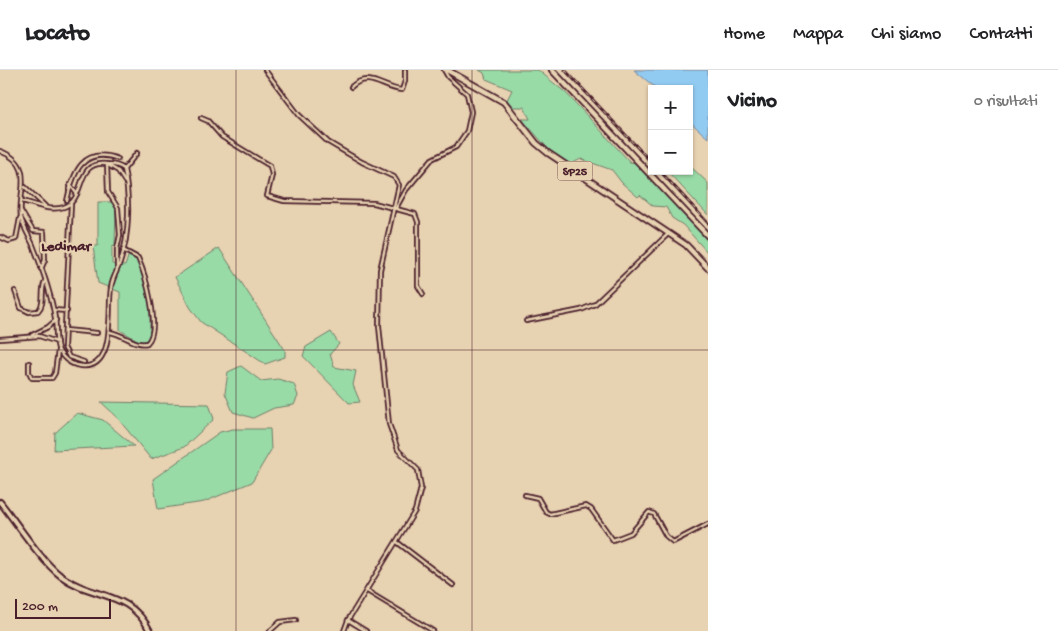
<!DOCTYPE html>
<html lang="it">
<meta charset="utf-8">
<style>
:root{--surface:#fff;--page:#f6f6f6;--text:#202124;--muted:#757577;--line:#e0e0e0}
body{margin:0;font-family:"Gochi Hand",sans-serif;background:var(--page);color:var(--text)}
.controls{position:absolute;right:15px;top:15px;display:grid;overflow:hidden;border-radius:0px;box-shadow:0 1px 4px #0004}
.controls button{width:45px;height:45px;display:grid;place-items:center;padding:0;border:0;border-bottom:1px solid var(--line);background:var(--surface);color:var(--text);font:25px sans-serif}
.scale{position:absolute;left:15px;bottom:12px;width:96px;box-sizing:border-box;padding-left:5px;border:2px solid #4a1f2b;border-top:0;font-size:14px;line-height:18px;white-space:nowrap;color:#4a1f2b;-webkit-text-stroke:4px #e7d2b1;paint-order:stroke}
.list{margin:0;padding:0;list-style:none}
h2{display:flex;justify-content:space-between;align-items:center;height:65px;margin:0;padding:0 20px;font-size:21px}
h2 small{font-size:16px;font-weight:400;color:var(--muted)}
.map{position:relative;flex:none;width:708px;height:561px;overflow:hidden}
header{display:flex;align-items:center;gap:30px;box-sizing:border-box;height:70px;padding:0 25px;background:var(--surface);border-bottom:1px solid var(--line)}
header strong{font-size:24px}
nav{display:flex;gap:28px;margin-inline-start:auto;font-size:18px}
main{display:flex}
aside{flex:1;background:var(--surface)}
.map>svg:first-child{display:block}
</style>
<header>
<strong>Locato</strong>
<nav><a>Home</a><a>Mappa</a><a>Chi siamo</a><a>Contatti</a></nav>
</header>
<main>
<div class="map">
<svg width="708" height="561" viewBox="0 0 708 561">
<rect width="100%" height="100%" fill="#e7d2b1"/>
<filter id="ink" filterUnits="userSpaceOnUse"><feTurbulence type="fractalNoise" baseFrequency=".02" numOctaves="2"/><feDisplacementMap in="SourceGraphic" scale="10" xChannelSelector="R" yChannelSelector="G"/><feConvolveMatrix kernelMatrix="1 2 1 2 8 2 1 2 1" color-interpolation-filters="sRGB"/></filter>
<g filter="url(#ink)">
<!-- green -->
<g fill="#98dba7" stroke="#717d69">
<polygon points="479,0 538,0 566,23 630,92 636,93 708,170 708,183 683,155 672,148 666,137 653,136 640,125 638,127 622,113 612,100 581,89 569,95 550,81 522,49 530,49 524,37 513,37 507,30 512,20 486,9 484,3"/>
<polygon points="689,95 708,113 708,145 667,101 689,101"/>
<path d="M 98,132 L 113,132 L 116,137 L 115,176 L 112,177 L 112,194 L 125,196 L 129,184 L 136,187 C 150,215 150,237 150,267 L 147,271 L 139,271 L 120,260 L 120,222 L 98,213 L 93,176 L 98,176 Z"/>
<polygon points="219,178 285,280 285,287 265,294 201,252 190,237 175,207"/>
<polygon points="331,262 339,274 330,284 334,297 356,301 353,315 360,332 349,333 303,286 306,277"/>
<polygon points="241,296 261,311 278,309 294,314 298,326 294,335 274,338 253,348 233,342 225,323 228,302"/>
<polygon points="101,332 209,334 214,349 184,377 151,389 115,345"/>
<polygon points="77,343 103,350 134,376 54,380 55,363"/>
<polygon points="233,359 270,359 271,380 252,412 204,432 158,439 153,409 220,362"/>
</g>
<!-- water -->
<polygon fill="#92cbf1" stroke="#7586a2" points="634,0 708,0 708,68 689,51 689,19 657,19"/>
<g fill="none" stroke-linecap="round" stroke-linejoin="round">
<!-- street casing -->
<g stroke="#4a1f2b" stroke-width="6">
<g id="street">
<polyline points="265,0 299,45 328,72 362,92 394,107 399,115 380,200 379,256 389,354 398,380 418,400 421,418 415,441 348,550 344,561"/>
<path d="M 351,17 C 369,0 383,19 402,20 L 405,11 L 405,0"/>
<polyline points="201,48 208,51 222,67 270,96 272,105 267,126 284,131 374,133 415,144 418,152 418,216 423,224"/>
<path d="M 0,81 C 37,95 17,123 21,147 C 23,157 29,166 33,175 C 42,198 51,223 55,248 C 57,258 54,271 59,281 C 63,288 69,293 76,295 C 118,306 107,239 111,218 C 112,209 117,201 120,193 C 130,164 130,128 124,99 C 119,95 112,94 106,94 C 74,91 87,129 64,137 C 50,142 36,134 22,131"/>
<polyline points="107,94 108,122 118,138 120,165 117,179 117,198"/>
<polyline points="108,95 118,101 125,112"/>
<polyline points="124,99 137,83"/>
<polyline points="70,115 77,124"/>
<polyline points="25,117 45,136"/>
<path d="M 67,131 C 73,102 83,76 118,89"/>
<polyline points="71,134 64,277 69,287 84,292"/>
<polyline points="396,138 406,120 432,89 456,77 467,61 471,42 467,24 448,7 444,0"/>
<polyline points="21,141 33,161 44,162 45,190 41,199"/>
<polyline points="0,167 9,171 16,169 20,148"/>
<path d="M 15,221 L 21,238 L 29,242 L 38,241 C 46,233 40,221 45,211"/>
<polyline points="54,240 67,241"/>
<polyline points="526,251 581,240 595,234 668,164"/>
<polyline points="65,260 97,263"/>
<path d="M 110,262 C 123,264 135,276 147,273 C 162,259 145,204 138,188 L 123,180"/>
<polyline points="32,265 48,257 56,250"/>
<polyline points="0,269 39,266 57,272"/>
<polyline points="29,293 29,302 32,308 52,308 55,303 58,280"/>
<polyline points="525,425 538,428 546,442 550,444 586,436 591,439 613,470 631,463 649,442 654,444 666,466 673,472 708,454"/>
<polyline points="397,472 453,515"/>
<polyline points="367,521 433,561"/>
<polyline points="348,550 366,561"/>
<polyline points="270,561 280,552 296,550"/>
</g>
</g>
<!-- secondary casing -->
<g stroke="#4a1f2b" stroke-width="8">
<path id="secondary" d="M 0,432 C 17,453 40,490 61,506 C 92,529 130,520 150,561"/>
</g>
<!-- primary casing -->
<g stroke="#4a1f2b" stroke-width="8">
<g id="primary">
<polyline points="447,0 504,32 536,73 548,83 686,175 708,198"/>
<polyline points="552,0 708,166"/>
</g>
</g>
<!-- street -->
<use href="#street" stroke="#e7d2b1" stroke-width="2.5"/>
<!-- secondary -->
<use href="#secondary" stroke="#e7d2b1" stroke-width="4"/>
<!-- primary -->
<use href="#primary" stroke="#e7d2b1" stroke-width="4.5"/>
<!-- rail casing -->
<g stroke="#4a1f2b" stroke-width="3">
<g id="rail">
<polyline points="565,0 652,93"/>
<polyline points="660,101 708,153"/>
</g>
</g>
<!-- rail -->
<use href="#rail" stroke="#e7d2b1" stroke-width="1" stroke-dasharray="4" stroke-linecap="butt"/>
</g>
</g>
<!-- grid -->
<path fill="none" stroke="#4a1f2b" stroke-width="1" stroke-opacity="0.55" d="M 236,0 L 236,561M 472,0 L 472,561M 0,280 L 708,280"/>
<g text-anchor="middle" stroke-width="4.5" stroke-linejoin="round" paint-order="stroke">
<!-- shield labels -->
<rect fill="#e7d2b1" stroke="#795553" stroke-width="1" x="557.5" y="91.5" width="35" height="19" rx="4"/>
<g font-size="12" font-weight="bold" fill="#4a1f2b">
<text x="575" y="105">SP25</text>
</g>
<!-- neighbourhood labels -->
<g font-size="15" font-weight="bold" fill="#4a1f2b" stroke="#e7d2b1">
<text x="66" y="180">Ledimar</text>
</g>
</g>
</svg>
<div class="controls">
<button>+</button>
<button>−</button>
</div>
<div class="scale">200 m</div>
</div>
<aside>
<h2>Vicino<small>0 risultati</small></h2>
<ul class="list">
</ul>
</aside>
</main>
